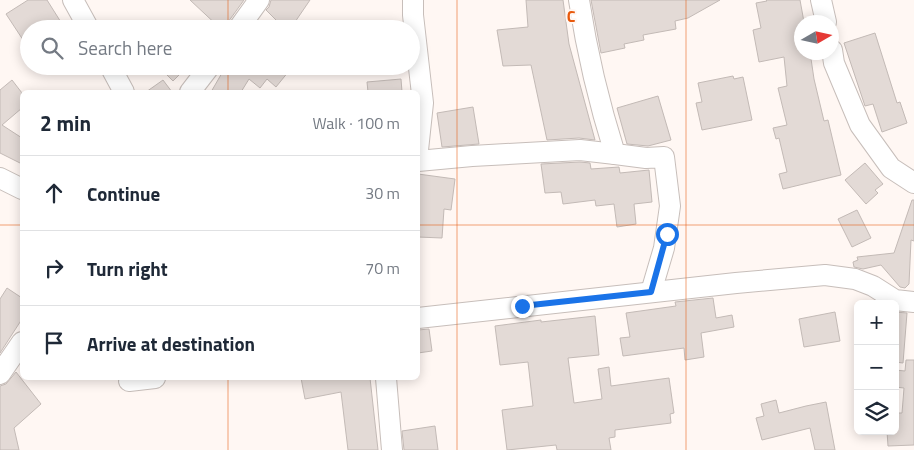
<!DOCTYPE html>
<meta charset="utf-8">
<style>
:root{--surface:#fff;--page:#f6f6f7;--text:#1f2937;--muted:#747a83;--line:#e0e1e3}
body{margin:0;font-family:"Titillium Web",sans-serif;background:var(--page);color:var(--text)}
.controls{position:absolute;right:15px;bottom:15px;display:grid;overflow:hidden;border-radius:8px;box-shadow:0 2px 12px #0003}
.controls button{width:45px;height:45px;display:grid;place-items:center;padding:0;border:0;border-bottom:1px solid var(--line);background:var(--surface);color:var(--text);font:25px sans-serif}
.compass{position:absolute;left:794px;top:15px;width:45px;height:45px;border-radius:50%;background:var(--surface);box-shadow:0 2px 12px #0003;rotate:81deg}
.stop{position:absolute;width:15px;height:15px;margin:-11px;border:4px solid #1a73e8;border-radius:50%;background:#fff}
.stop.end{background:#1a73e8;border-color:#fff;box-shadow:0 1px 5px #0008}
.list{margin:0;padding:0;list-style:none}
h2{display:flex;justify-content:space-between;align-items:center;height:65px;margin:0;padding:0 20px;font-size:21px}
h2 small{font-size:16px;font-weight:400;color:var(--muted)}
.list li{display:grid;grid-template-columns:32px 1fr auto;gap:15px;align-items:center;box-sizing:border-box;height:75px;padding:0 20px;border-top:1px solid var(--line)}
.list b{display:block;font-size:19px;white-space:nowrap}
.list em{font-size:16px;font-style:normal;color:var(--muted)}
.icon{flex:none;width:28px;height:28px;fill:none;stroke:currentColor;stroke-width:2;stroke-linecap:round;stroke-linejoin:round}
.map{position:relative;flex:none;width:914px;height:450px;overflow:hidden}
.search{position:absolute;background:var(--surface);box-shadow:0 2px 12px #0003;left:20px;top:20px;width:400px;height:55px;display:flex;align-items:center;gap:12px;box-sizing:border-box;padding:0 18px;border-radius:28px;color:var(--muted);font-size:19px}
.panel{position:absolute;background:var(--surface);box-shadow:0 2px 12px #0003;left:20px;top:90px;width:400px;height:290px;border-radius:8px}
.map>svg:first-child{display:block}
</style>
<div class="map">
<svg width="914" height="450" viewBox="0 0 914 450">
<rect width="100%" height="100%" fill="#fff7f3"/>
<!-- building -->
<g fill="#e3dad6" stroke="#c3bab6">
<polygon points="28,0 47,0 64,27 71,22 75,29 29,29 29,49 6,14"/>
<polygon points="190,0 244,0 223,29 221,29"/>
<polygon points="271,0 310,0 295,22 302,29 285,29 266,10 269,7"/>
<polygon points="526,0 563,0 569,44 595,140 579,138 547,140 531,65 503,66 497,30 528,27"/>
<polygon points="591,0 720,0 688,18 675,21 676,29 643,35 644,40 624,44 625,48 601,53"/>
<polygon points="766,0 800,0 804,22 802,22 802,52 810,52 814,79 824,121 828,120 841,175 783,189 779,174 787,172 779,138 776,139 773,128 787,125 778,88 787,86 784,57 759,62 753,30 761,28 756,3 767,1"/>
<polygon points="875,33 897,103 900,102 907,123 882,132 873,104 865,106 844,43"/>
<polygon points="158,66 188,66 173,81"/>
<polygon points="226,66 293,66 276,87 267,79 260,88 249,79 241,92 211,92"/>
<polygon points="733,76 734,79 743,77 752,120 702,130 696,103 702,102 698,83"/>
<polygon points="401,79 402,92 368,92 367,82"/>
<polygon points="12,80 22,93 22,108 2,125 22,138 22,164 0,153 0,90"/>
<polygon points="163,80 172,92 146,92"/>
<polygon points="658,96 671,140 648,146 627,144 617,108"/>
<polygon points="473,107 479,144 442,147 437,113"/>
<polygon points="580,162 590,163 591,169 619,167 620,173 649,170 652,202 634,204 636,224 617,227 614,204 596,206 595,200 563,204 561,192 545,193 541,164"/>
<polygon points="865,163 883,184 875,190 878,193 866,204 845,180"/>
<polygon points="418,174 455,179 451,210 444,209 442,238 418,237"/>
<polygon points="912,200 914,200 914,241 911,240 909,284 905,288 900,287 881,265 863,269 854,267 853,262 858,260 857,257 894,253"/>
<polygon points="857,210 871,238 852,247 838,219"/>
<polygon points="7,288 22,298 22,319 0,353 0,299"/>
<polygon points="713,298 716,318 732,315 734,327 701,333 704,357 685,360 684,348 623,356 620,338 630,337 626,313 676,306 675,302"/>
<polygon points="835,312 840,341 804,347 799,319"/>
<polygon points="895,312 907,313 903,363 895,362"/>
<polygon points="595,316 599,355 568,358 574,403 602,399 598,369 609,367 611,386 669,378 674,413 670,414 671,423 615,430 615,437 609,438 611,450 557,450 556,445 507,450 502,410 533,406 528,362 500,365 495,326 541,320 541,322"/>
<polygon points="429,329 432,351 418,353 418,330"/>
<polygon points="906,360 914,360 914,445 888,446 887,431 895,431 895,413 902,413 904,388 895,387 895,370 905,371"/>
<polygon points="16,372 41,404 14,428 19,450 0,450 0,386 6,384"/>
<polygon points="301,378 370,378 378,450 348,450 341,392 305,399"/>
<polygon points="776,400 779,413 806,406 826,402 835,450 815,450 810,428 762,440 756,418 764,416 761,404"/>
<polygon points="435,426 438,450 404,450 402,431"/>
</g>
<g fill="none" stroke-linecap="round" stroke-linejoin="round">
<!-- minor casing -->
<g stroke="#c7beba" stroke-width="22">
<g id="minor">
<polyline points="73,0 89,29"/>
<polyline points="413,0 413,15 423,103 418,150"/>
<path d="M 579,0 C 587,53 599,103 615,154 L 646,158 L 664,157 L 670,206 L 664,248 L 651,292"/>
<polyline points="821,0 826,22"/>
<polyline points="238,29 259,0"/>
<polyline points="832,50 834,63 860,125 891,168 914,183"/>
<polyline points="110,66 124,92"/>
<polyline points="190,92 210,66"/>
<polyline points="418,161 472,156 580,150 615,154"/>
<polyline points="0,178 22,189"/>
<polyline points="418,318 736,283 825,275 855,279 873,286 895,300 914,302"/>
<polyline points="0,374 22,342"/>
<polyline points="386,378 392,450"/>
<polyline points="129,381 155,378"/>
</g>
</g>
<!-- minor -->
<use href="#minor" stroke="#fff" stroke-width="20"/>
</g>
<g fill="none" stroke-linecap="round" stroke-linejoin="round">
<!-- route -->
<polyline stroke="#1a73e8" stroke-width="6" points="522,306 651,292 667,234"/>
</g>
<!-- grid -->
<path fill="none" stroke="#e8590c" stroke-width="1" stroke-opacity="0.55" d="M 228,0 L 228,29M 457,0 L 457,450M 686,0 L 686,450M 228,66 L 228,92M 0,225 L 22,225M 418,225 L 914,225M 228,378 L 228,450"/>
<g font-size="16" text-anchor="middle" font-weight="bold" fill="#e8590c" stroke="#fff7f3" stroke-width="4" stroke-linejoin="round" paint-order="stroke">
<text x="571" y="22">C</text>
</g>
</svg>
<div class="controls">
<button>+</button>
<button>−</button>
<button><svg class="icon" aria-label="layers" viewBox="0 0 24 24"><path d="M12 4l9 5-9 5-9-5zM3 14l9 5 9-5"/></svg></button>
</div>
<svg class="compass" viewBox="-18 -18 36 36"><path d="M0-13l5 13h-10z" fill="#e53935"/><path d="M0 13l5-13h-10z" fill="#747a83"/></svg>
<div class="stop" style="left:667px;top:234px"></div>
<div class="stop end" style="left:522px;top:306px"></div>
<div class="search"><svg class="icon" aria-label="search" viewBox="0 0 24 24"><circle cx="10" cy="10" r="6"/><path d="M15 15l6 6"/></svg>Search here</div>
<section class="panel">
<h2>2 min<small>Walk · 100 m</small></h2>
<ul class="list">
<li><svg class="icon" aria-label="ahead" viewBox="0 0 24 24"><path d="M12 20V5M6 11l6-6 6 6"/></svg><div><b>Continue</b></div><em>30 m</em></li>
<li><svg class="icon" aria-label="right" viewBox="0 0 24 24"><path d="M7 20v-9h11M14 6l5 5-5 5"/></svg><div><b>Turn right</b></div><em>70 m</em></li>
<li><svg class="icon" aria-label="arrive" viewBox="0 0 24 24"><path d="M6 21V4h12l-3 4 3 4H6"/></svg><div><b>Arrive at destination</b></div></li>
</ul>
</section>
</div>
